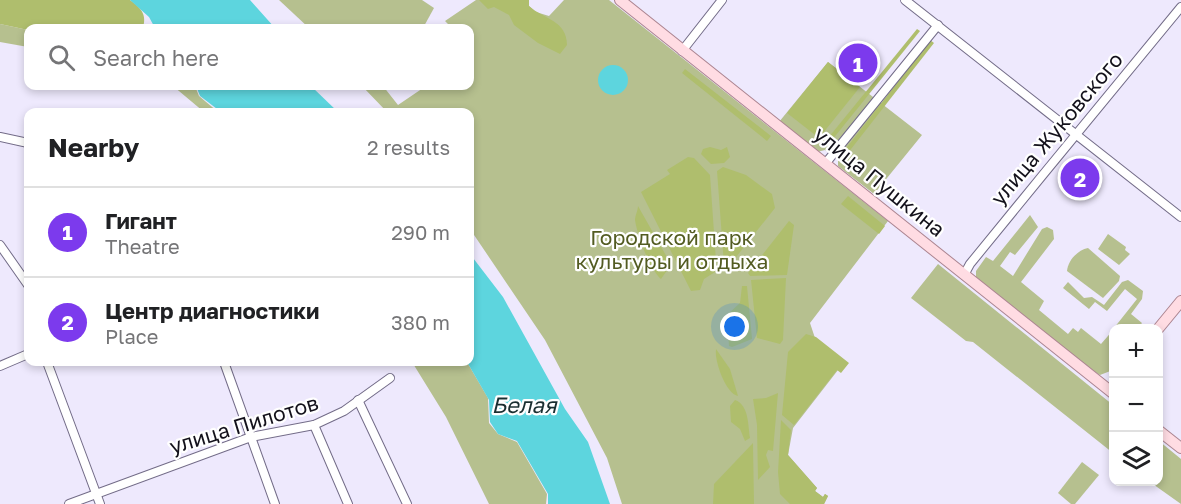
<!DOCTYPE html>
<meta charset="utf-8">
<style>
:root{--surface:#fff;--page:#f6f6f6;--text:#202124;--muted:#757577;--line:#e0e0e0;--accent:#7c3aed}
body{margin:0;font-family:"Golos Text",sans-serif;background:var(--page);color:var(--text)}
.controls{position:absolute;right:18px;bottom:18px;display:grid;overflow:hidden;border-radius:12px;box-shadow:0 3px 9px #0003}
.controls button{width:54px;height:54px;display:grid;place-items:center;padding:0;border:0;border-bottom:2px solid var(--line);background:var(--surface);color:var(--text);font:30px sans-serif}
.you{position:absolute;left:735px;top:327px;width:21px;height:21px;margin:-15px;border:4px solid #fff;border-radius:50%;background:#1a73e8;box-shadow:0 0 0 9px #1a73e833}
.badge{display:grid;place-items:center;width:39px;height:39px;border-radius:50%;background:var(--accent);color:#fff;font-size:20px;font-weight:700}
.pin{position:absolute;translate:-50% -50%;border:3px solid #fff;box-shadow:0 2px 6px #0006}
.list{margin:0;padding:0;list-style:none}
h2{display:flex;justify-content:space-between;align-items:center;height:78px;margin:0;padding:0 24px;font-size:26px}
h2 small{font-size:20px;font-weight:400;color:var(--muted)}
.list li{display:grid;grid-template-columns:39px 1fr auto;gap:18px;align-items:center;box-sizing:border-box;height:90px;padding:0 24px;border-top:2px solid var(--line)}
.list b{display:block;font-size:22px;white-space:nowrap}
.list p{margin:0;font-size:20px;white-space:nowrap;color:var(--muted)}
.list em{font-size:20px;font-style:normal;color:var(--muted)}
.icon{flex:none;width:33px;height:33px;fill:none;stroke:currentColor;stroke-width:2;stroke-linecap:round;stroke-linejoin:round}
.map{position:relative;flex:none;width:1181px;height:504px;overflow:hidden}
.search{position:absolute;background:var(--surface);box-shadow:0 3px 9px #0003;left:24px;top:24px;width:450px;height:66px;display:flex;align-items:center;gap:15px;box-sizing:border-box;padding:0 21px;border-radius:12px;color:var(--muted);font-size:22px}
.panel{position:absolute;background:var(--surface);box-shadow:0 3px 9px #0003;left:24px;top:108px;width:450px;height:258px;border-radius:12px}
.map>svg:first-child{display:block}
</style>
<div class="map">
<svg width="1181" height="504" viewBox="0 0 1181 504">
<rect width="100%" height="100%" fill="#eee9fd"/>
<!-- green -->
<g fill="#b6c08f">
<polygon points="279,0 422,0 434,8 423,28 309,28"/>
<polygon points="476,0 529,0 529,6 536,12 549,16 564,0 609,0 888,221 810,323 815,338 845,361 793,428 788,455 817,488 815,491 823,497 825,494 828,496 824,504 622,504 607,458 545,340 470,229 470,112 387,112 362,86 383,86 398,105 426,86 470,86 470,28 452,28 445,21"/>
<polygon points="0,24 28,30 28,47 0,42"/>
<polygon points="828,62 922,135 874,194 838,166 838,159 825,150 817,152 779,122"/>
<polygon points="173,86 195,86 199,96 218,112 204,112"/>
<polygon points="1030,215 1038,227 1015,255 1010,252 1000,266 1013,276 1042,229 1047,227 1053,230 1054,239 1021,282 1044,301 1039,310 1068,334 1073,328 1078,332 1081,328 1101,344 1114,329 1113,370 1100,375 1092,370 976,277 976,271 986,257 993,261"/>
<polygon points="1108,234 1126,247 1125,250 1130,254 1119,265 1098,249"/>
<path d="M 1088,248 L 1120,276 L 1119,281 L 1103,298 L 1067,271 C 1068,260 1078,250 1088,248 Z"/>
<polygon points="938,264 1113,405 1113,453 973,342 966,341 911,298"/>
<polygon points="1128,280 1143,291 1142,299 1131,314 1142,323 1138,328 1114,328 1137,299 1125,289 1107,311 1095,302 1089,309 1063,288 1068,282 1084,298 1092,297 1104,305 1122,282"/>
<polygon points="412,362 467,362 488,398 489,423 498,434 517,442 547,494 546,504 489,504 446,417"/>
<polygon points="1159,441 1181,459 1181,504 1150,482 1158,482"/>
<polygon points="1082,462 1099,475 1075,504 1071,504 1058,493"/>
</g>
<!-- forest -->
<g fill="#afbe6d">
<path d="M 0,0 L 130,0 C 141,8 147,14 143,28 L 93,28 L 89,26 L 84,28 L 28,30 L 0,24 Z"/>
<path d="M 479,0 L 529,0 L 529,6 C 543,19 567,20 567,45 L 560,54 L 538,43 L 514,25 L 509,15 L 494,7 L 488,9 Z"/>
<polygon points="917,29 920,31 828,145 824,143"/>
<polygon points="930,40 934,43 844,158 841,155"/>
<polygon points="828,62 860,87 819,138 787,113"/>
<polygon points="685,69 771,136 767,141 682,73"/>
<polygon points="710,147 721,150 727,147 730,157 724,163 711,164 701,154 703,149"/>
<polygon points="688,157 694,158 710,175 716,261 715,272 704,279 700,290 691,291 641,192 670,174 667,170"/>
<polygon points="723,167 746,175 772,194 775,208 729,266 724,265 717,171"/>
<polygon points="848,196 885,226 879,234 841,204"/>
<path d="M 638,206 L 668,259 L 668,269 L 661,279 C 650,270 637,235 635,220 C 635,216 638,210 638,206 Z"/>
<polygon points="789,221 794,225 787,275 750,276 748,273"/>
<polygon points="786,278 783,340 780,344 757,338 751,280"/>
<polygon points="742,286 747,286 752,339 732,347 729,346 727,315 740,303"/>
<polygon points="806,334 816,337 849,363 841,373 837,370 794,425 782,415 788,352"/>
<path d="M 716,349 L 730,369 L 738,396 C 726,394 714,361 716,349 Z"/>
<polygon points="778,393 773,451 768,450 766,455 770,467 758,480 757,425 753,399 766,398"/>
<path d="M 735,400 C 749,405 748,425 750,438 L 745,441 L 740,429 L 731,422 L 730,406 Z"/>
<polygon points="781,420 791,430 788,455 817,488 815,491 823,497 825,494 828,496 824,504 790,504 780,494 778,472"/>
<polygon points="753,443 754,504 713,504 714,484"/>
</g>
<!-- water -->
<g fill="#5dd5de">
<polygon points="130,0 250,0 275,28 155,28 149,17"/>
<circle cx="613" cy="80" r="15"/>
<polygon points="196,86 311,86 338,112 221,112 200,96"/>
<polygon points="470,254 503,297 565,409 588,442 610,504 548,504 548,494 517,441 498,434 490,422 489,400 467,362"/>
</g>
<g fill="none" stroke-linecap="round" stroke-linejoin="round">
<!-- minor casing -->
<g stroke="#736c88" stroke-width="10">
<g id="minor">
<polyline points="905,0 1181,217"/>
<polyline points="682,51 722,0"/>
<polyline points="0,137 28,143"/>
<polyline points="825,164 938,25"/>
<polyline points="0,245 28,285"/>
<path d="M 964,275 L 970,264 C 1040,178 1110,93 1181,7"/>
<polyline points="47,362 100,504"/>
<polyline points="224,362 275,504"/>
<polyline points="0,366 28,354"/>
<polyline points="358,400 407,504"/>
<polyline points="314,425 348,504"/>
<polyline points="69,504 251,437 314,425 344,411 390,378"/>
</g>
</g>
<!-- major casing -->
<g stroke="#ac8591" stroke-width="12">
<g id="major">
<polyline points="620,0 1114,394"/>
<polyline points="1158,329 1181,301"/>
<polyline points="1158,430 1181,448"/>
</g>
</g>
<!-- minor -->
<use href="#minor" stroke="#fff" stroke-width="8"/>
<!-- major -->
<use href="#major" stroke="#ffdce3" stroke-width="10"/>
</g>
<g text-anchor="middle" stroke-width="4.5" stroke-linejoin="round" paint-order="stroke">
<!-- street labels -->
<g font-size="21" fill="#13111b" stroke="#fff">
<text transform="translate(1057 129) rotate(-50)" y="7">улица Жуковского</text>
<text transform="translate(879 182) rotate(39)" y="7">улица Пушкина</text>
<text transform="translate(244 425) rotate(-17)" y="7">улица Пилотов</text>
</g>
<!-- park labels -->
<g font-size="21" fill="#535c22" stroke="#fff">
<text x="672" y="245">Городской парк<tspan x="672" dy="24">культуры и отдыха</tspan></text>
</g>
<!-- water labels -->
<g font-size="22" font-style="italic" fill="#1a2f31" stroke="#fff">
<text x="524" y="413">Белая</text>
</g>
</g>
</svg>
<div class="controls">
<button>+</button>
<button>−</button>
<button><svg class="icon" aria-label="layers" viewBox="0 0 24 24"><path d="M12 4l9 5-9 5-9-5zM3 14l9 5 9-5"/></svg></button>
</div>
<div class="you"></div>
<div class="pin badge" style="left:858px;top:63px">1</div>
<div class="pin badge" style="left:1080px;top:178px">2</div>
<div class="search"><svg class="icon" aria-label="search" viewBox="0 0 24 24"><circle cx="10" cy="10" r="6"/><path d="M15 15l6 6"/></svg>Search here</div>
<section class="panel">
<h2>Nearby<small>2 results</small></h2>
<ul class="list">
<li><span class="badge">1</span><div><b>Гигант</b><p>Theatre</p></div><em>290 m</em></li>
<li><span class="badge">2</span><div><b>Центр диагностики</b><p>Place</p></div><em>380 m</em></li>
</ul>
</section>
</div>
